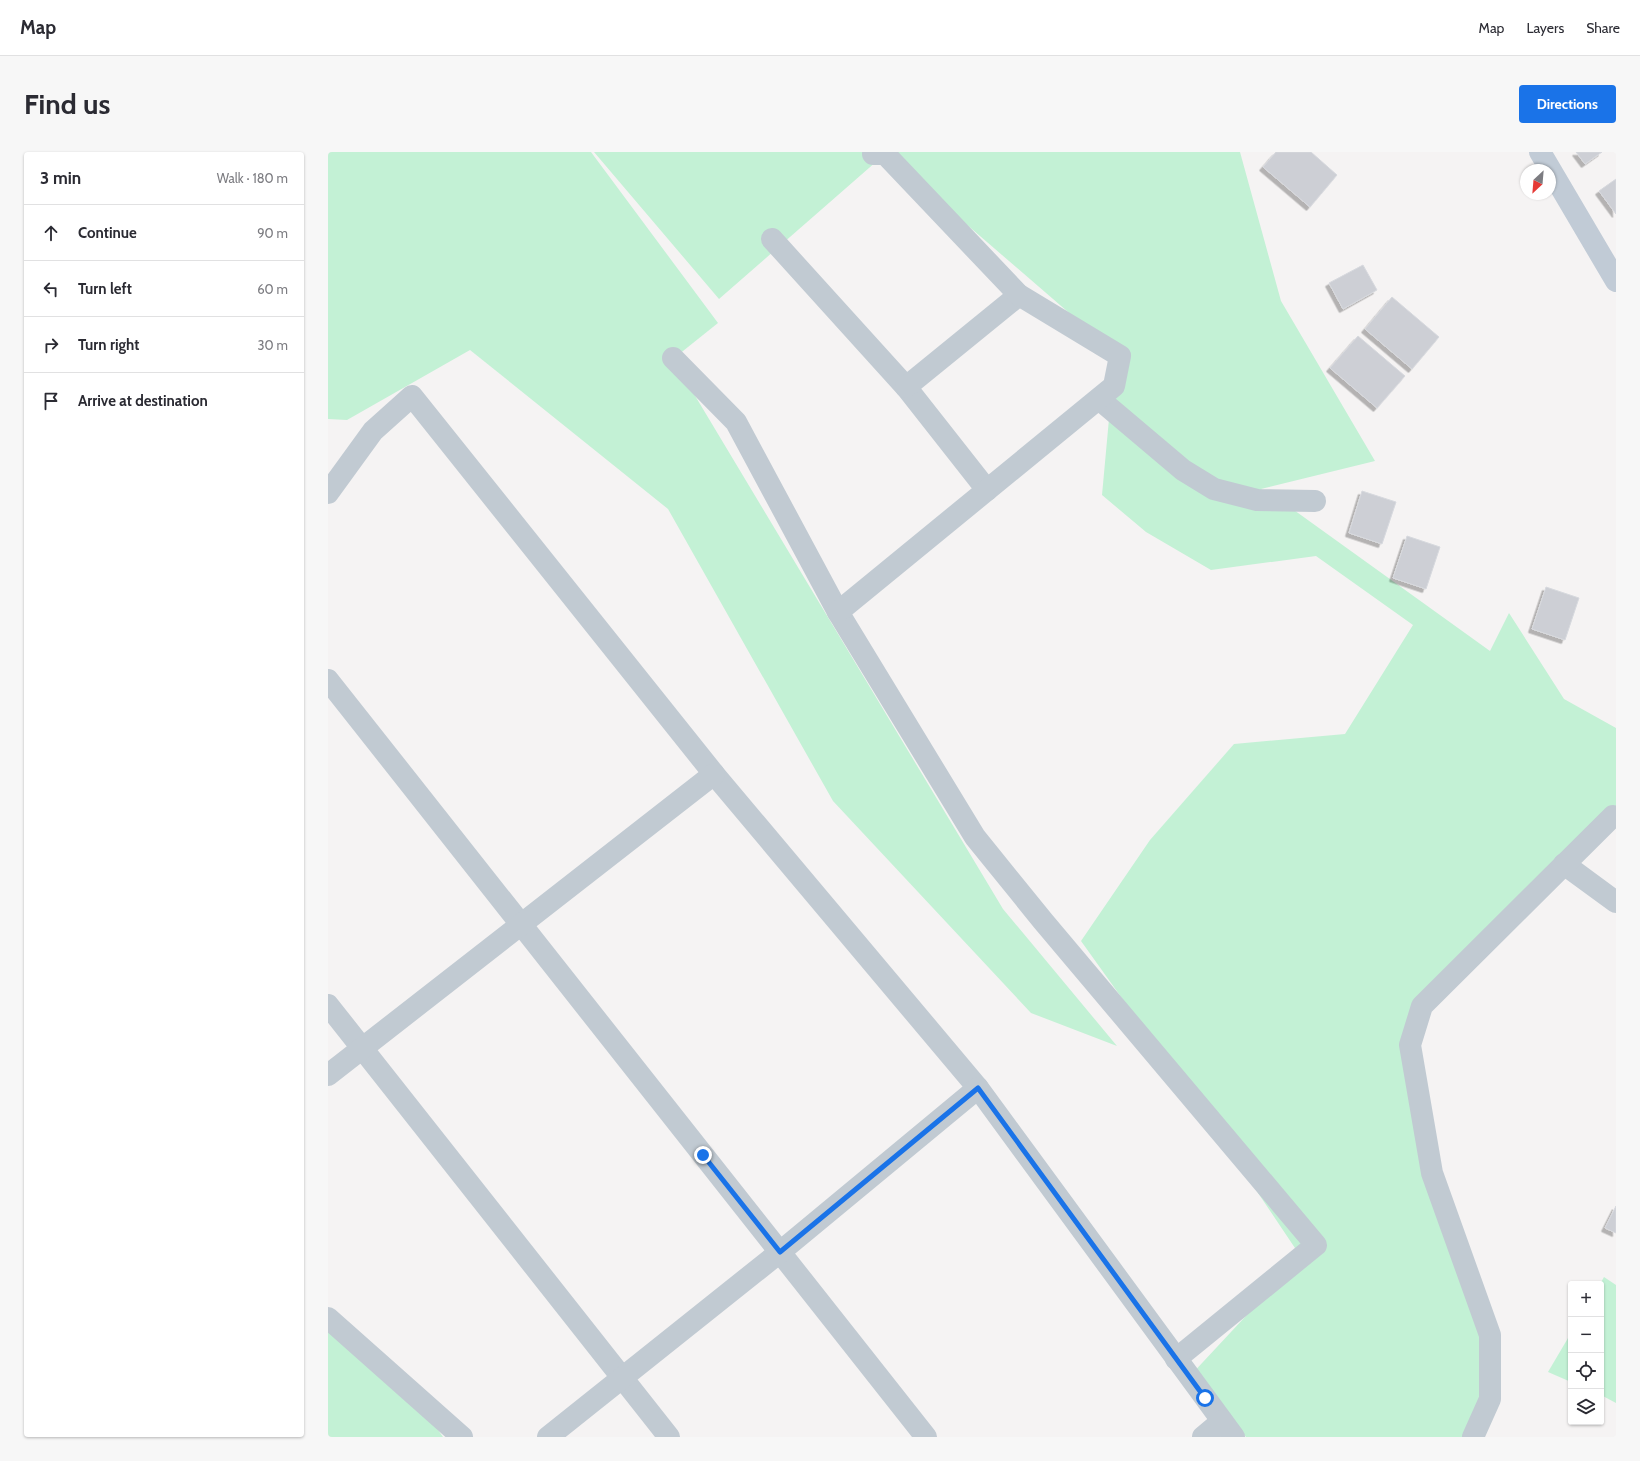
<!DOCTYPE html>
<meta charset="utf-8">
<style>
:root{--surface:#fff;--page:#f7f7f7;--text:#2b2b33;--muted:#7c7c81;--line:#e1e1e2;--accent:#1a73e8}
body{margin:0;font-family:Cabin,sans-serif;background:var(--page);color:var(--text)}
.controls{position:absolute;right:12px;bottom:12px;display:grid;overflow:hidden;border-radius:4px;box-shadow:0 1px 3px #0004}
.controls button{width:36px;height:36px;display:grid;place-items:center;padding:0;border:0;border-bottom:1px solid var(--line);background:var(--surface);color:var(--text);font:20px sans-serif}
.compass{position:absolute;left:1192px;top:12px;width:36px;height:36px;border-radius:50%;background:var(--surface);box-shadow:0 1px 3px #0004;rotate:206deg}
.stop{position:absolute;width:12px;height:12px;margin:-9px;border:3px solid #1a73e8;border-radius:50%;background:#fff}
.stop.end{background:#1a73e8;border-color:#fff;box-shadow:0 1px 4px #0008}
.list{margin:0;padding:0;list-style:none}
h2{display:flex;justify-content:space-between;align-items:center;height:52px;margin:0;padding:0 16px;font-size:17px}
h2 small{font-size:13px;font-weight:400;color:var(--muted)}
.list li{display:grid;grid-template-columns:26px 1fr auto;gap:12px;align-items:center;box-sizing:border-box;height:56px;padding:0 16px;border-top:1px solid var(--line)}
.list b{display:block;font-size:15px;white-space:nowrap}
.list em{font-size:13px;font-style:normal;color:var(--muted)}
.icon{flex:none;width:22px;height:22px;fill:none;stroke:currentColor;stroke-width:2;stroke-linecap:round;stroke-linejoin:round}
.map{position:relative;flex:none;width:1288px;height:1285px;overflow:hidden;border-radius:4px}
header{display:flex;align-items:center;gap:24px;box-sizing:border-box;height:56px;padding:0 20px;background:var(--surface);border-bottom:1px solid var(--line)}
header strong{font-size:19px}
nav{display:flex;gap:22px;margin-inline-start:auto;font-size:14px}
.intro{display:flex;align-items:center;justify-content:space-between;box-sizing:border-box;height:96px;padding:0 24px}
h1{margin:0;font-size:28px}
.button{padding:10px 18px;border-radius:4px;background:var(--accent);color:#fff;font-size:14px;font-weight:700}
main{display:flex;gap:24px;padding:0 24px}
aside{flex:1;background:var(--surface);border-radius:4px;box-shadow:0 1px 3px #0004}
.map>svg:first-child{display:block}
</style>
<header>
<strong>Map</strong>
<nav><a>Map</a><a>Layers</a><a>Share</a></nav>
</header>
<div class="intro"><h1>Find us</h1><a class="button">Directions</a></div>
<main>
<aside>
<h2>3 min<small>Walk · 180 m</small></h2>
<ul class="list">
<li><svg class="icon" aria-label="ahead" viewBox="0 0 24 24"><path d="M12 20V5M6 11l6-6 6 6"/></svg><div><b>Continue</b></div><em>90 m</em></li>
<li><svg class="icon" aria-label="left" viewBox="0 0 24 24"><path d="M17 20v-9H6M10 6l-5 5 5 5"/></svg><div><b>Turn left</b></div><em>60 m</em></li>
<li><svg class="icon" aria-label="right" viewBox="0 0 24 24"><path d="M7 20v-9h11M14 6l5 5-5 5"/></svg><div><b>Turn right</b></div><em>30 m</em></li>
<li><svg class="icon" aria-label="arrive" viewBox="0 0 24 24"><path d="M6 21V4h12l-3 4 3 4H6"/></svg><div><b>Arrive at destination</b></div></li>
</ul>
</aside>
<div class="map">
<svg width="1288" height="1285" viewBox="0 0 1288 1285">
<defs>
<filter id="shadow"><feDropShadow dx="-3.5" dy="3.5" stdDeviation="0" flood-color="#0004"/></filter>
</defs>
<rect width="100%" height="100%" fill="#f5f3f3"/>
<!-- green -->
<g fill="#c3f1d5">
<polygon points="0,0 263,0 390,171 345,207 675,757 789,894 703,861 505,649 340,357 142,198 19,268 0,267"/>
<polygon points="266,0 912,0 953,149 1047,309 933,337 952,348 1162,499 1181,461 1236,547 1288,576 1288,669 1105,843 1082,893 1094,965 1162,1183 1147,1281 1141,1285 918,1285 861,1225 973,1105 879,965 753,789 822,688 906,592 1017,582 1085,473 988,404 883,418 818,380 774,343 782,256 791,204 557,2 391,147"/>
<polygon points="1276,1125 1288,1133 1288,1251 1273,1243 1272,1132"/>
<polygon points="0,1166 82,1238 115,1285 0,1285"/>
<polygon points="1243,1181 1243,1230 1220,1220"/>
</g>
<!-- building -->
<g fill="#cdcfd5" stroke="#d7d9de" filter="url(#shadow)">
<polygon points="948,0 983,0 1009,23 982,55 935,15"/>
<polygon points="1248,0 1274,0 1257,12"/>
<polygon points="1288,27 1288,62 1271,39"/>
<polygon points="1035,113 1049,138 1015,157 1001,131"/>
<polygon points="1064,145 1111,185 1084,217 1037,177"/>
<polygon points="1030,184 1077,224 1049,256 1002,216"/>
<polygon points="1034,339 1068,350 1054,392 1021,381"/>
<polygon points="1079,384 1112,395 1098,437 1065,426"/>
<polygon points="1218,435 1251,446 1237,488 1204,477"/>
<polygon points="1288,1054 1288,1081 1277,1076"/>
</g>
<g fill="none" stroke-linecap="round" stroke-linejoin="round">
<!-- street -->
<g stroke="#c1cad2" stroke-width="22">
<polyline points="444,87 578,235 659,338"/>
<polyline points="345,206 408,270 510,460 647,685 715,769 988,1093 848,1207"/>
<polyline points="578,235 691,143"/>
<polyline points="771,247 855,318 886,337 929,348 987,349"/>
<polyline points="0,341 45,279 84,244 386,622 650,936 906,1285"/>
<polyline points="510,460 786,234 792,204 691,143 557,2 545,2"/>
<polyline points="0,528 598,1285"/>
<polyline points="1236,712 1288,750"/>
<polyline points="0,853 341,1285"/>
<polyline points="0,923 386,622"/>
<polyline points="0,1166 134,1285"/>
<polyline points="220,1285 452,1100 650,936"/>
<polyline points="875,1285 894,1269"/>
<polyline points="1145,1285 1162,1247 1162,1183 1104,1021 1082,893 1094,854 1285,664"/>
</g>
<!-- secondary -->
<polyline stroke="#c1cbd6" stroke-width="22" points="1212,0 1288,129"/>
</g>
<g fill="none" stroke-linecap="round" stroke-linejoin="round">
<!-- route -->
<polyline stroke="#1a73e8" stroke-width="5" points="375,1003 452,1100 650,936 877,1246"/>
</g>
</svg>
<div class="controls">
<button>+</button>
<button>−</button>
<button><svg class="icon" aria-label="locate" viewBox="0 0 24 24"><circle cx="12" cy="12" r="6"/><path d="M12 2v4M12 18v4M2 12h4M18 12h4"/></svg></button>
<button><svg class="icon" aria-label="layers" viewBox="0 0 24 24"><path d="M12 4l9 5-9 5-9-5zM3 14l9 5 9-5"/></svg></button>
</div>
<svg class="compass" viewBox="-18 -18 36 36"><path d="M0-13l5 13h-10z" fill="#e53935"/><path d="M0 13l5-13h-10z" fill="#7c7c81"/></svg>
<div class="stop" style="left:877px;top:1246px"></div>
<div class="stop end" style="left:375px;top:1003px"></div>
</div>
</main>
